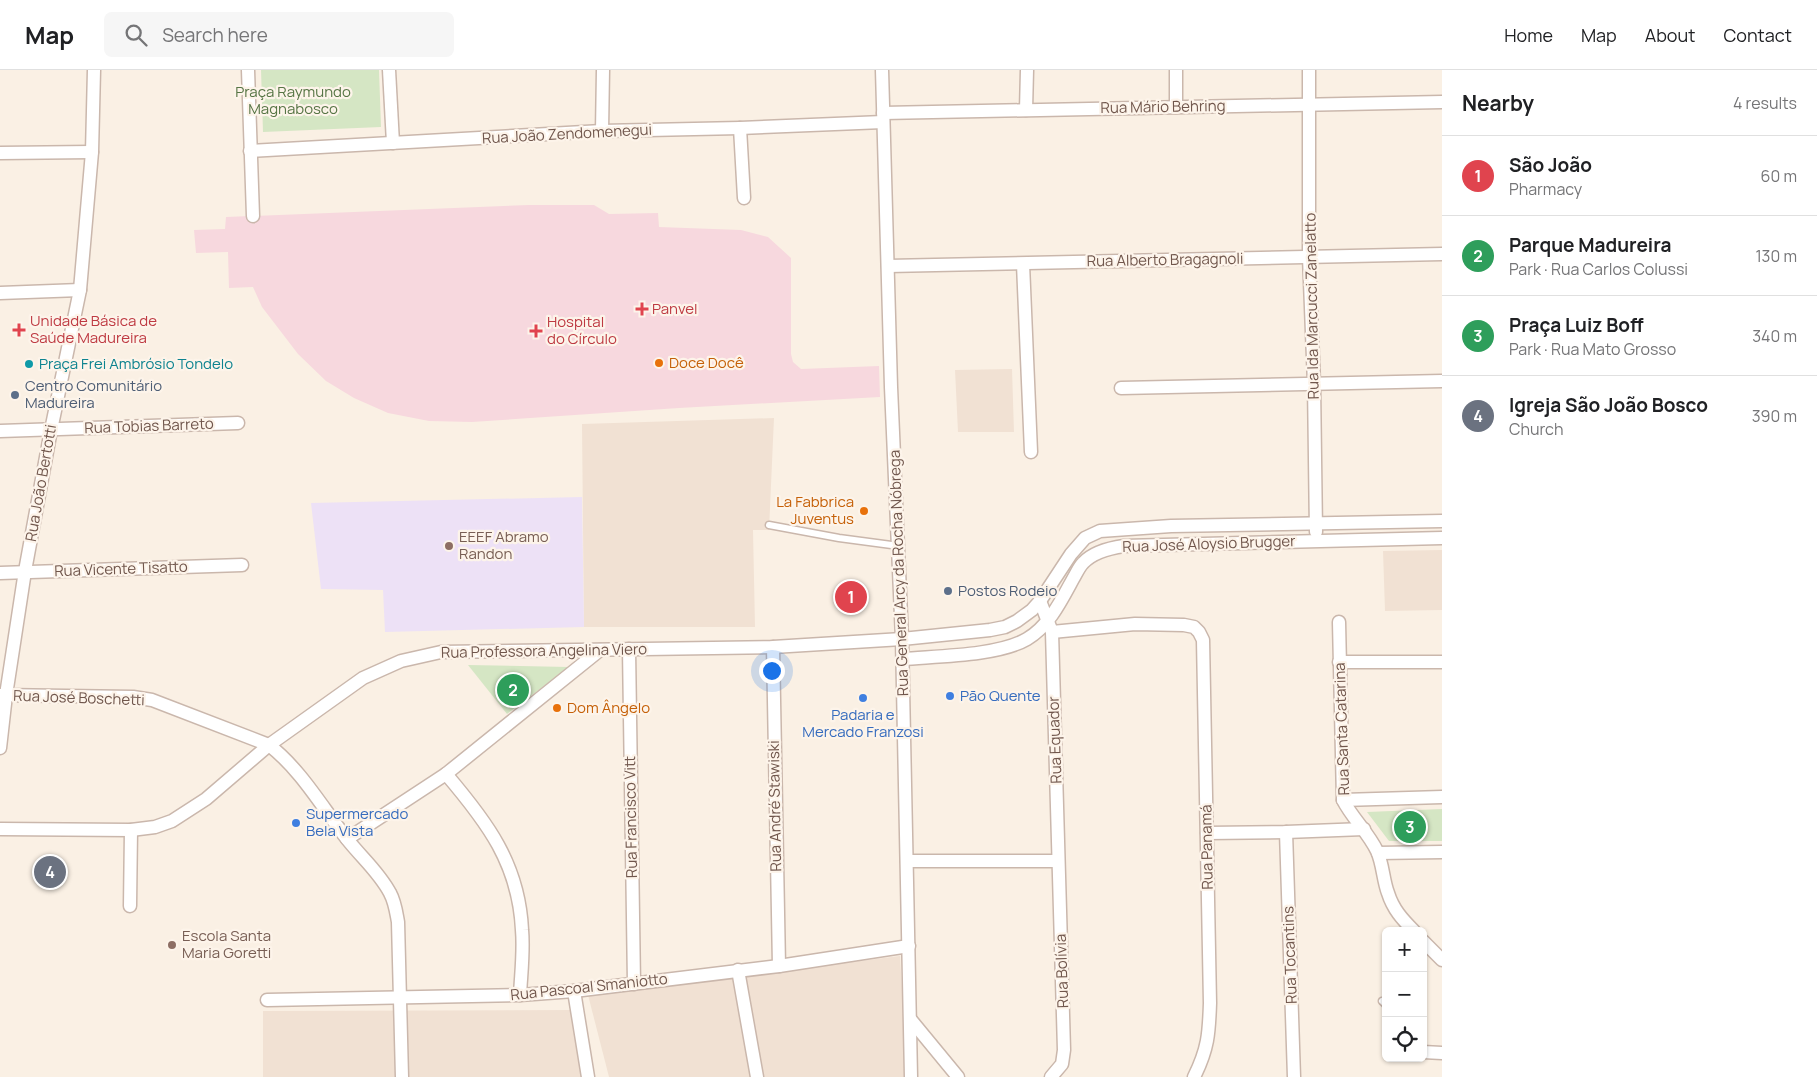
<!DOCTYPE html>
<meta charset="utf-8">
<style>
:root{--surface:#fff;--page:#f6f6f6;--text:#202124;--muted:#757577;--line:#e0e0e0;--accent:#da6653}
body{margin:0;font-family:Manrope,sans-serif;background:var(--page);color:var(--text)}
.controls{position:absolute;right:15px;bottom:15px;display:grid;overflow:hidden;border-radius:8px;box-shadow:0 1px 4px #0004}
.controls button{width:45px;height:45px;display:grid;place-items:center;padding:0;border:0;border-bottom:1px solid var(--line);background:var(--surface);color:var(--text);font:25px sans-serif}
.you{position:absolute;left:771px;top:600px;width:18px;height:18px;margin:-12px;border:4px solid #fff;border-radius:50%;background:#1a73e8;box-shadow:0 0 0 8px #1a73e833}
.badge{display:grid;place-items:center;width:32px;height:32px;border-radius:50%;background:var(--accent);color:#fff;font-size:16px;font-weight:700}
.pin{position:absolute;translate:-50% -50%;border:2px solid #fff;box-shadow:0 1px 5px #0006}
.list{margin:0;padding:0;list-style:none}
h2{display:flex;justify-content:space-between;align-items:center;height:65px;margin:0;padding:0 20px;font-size:21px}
h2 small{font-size:16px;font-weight:400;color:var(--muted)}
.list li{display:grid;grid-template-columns:32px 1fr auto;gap:15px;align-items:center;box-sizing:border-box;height:80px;padding:0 20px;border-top:1px solid var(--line)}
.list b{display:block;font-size:19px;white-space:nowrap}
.list p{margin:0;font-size:16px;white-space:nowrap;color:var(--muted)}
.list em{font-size:16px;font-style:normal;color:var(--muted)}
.icon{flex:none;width:28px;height:28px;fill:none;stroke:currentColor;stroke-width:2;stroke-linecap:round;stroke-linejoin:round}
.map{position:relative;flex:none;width:1442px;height:1007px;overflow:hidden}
header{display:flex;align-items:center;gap:30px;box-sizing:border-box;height:70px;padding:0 25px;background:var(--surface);border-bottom:1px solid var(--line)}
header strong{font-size:24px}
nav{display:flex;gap:28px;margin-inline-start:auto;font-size:18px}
.search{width:350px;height:45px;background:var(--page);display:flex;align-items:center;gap:12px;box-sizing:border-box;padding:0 18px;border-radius:8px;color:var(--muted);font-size:19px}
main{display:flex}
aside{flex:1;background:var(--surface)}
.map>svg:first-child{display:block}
</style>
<header>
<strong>Map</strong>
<div class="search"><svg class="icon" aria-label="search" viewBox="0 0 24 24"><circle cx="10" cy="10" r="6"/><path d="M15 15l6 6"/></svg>Search here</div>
<nav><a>Home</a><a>Map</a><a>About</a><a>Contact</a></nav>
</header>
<main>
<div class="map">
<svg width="1442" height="1007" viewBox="0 0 1442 1007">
<rect width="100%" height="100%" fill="#faf0e4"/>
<!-- residential -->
<g fill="#f1e1d3">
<polygon points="1012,299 1014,362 958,362 955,300"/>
<polygon points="774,348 769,460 753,460 755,557 584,557 582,354"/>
<polygon points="1442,480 1442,540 1385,541 1383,481"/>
<polygon points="900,886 907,1007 609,1007 588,925"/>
<polygon points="573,940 583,1007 263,1007 263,941"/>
</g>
<!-- education -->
<polygon fill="#ede1f6" points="582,427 584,557 385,562 383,520 321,519 311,433"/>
<!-- medical -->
<polygon fill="#f7d8de" points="529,135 594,135 609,144 658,143 659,157 741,160 768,167 791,188 791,284 793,292 801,299 879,296 880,327 679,338 472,352 429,351 388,343 354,328 326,311 298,284 262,237 253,217 229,218 228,182 196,183 194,160 225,159 226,147"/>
<!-- green -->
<g fill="#d5e6c4">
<polygon points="261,0 379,0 381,57 263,62"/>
<polygon points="468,595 569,597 507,644"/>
<polygon points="1442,739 1442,771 1389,771 1367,742"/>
</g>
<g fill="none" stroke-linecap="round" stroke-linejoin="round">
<!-- service casing -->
<g stroke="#cab7ac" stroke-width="9">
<g id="service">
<polyline points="769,455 839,468 899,476"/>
<polyline points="1382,931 1386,935"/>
</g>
</g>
<!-- minor casing -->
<g stroke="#cab7ac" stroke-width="15">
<g id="minor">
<polyline points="248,0 253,146"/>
<polyline points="389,0 393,73"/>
<polyline points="882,0 891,317 902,569 911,1007"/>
<polyline points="1309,0 1309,187 1314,314 1316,462"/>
<polyline points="1176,37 1176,0"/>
<polyline points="1026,40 1027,0"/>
<polyline points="883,43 1442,32"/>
<polyline points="740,58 744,128"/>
<polyline points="602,61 603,0"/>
<polyline points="250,81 602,61 740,58 883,52"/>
<polyline points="0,83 92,82"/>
<polyline points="1023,194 1031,382"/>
<polyline points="888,196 1442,184"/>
<polyline points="0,223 80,220"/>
<polyline points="1121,318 1442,311"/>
<polyline points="0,361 238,353"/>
<polyline points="0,503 242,495"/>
<polyline points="1040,531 1052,562 1064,980 1062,994 1051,1007"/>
<path d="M 1339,552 L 1343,730 C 1352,748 1368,762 1377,781 C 1383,794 1383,810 1388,823 C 1393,839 1402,849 1414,861"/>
<path d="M 1052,562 L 1135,554 L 1184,555 L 1194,557 L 1199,562 L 1203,570 L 1210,933 C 1209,964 1208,979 1194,1007"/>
<polyline points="773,577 779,896"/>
<polyline points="629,579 634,914"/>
<path d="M 903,589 C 937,586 998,586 1027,569 C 1049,556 1061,531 1073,509 C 1076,504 1079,497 1083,493 C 1093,482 1110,478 1124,476 L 1442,468"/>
<polyline points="1339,592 1442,592"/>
<path d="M 0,625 L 133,627 L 152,630 L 269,675 C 301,700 322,737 347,769 C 361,787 379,802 390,823 C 395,832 396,841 398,852 L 402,1007"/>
<polyline points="0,678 6,625 25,501 51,360 80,220 92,82 94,0"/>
<path d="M 446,704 C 487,752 519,794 522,860 C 524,881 521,904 520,925"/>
<polyline points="1343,730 1442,727"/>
<polyline points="0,759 131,760 155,757 172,751 206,729 269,675 363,608 401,591 441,582 773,577 902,569 990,560 1005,557 1017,551 1032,540 1040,531 1071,484 1085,468 1100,461 1171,456 1442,451"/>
<polyline points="1286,762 1294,1007"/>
<polyline points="1207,763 1286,762 1364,759"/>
<polyline points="347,769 446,704 600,580"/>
<polyline points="1378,783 1442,782"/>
<polyline points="907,791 1058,791"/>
<polyline points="130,836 131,760"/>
<polyline points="1423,871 1442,890"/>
<polyline points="738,900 757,1007"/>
<polyline points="574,921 588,1007"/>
<polyline points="267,930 520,925 574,921 779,896 909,876"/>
<polyline points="911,950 958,1007"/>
<polyline points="1423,982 1442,983"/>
</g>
</g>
<!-- service -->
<use href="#service" stroke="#fff" stroke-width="6"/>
<!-- minor -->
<use href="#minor" stroke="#fff" stroke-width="12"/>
</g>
<!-- markers -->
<g fill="#e0444e" stroke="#fdf4ea" stroke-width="2">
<path d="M639.5 231.5h5v5h5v5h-5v5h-5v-5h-5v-5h5z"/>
<path d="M16.5 252.5h5v5h5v5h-5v5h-5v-5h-5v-5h5z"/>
<path d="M533.5 253.5h5v5h5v5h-5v5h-5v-5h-5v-5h5z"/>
</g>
<g fill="#e8710a" stroke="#fdf4ea" stroke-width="2">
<circle cx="659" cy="293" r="5"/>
<circle cx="864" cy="441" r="5"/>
<circle cx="557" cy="638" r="5"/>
</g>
<circle fill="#0f9aa8" stroke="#fdf4ea" stroke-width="2" cx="29" cy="294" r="5"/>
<g fill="#5c6f8a" stroke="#fdf4ea" stroke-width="2">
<circle cx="15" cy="325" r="5"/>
<circle cx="948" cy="521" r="5"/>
</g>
<g fill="#8d6e63" stroke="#fdf4ea" stroke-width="2">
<circle cx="449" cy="476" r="5"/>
<circle cx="172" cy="875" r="5"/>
</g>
<g fill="#3f7fe0" stroke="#fdf4ea" stroke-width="2">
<circle cx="950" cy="626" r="5"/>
<circle cx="863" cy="628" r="5"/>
<circle cx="296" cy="753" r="5"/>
</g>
<g text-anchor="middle" stroke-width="4.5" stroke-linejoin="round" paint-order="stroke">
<!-- park labels -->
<g font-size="15" fill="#577545" stroke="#fdf4ea">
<text x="293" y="27">Praça Raymundo<tspan x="293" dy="17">Magnabosco</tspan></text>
</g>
<!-- street labels -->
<g font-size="15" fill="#70564c" stroke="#fdf4ea">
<text transform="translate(1163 37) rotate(-1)" y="5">Rua Mário Behring</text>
<text transform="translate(567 64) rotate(-3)" y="5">Rua João Zendomenegui</text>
<text transform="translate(1165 190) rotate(-1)" y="5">Rua Alberto Bragagnoli</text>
<text transform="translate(1312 236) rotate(-91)" y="5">Rua Ida Marcucci Zanelatto</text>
<text transform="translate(149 356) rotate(-2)" y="5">Rua Tobias Barreto</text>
<text transform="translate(41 413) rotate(-80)" y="5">Rua João Bertotti</text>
<text transform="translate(1209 474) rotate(-2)" y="5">Rua José Aloysio Brugger</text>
<text transform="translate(121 499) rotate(-2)" y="5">Rua Vicente Tisatto</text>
<text transform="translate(899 503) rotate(-92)" y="5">Rua General Arcy da Rocha Nóbrega</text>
<text transform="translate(544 581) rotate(-1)" y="5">Rua Professora Angelina Viero</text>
<text transform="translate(79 628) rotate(2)" y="5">Rua José Boschetti</text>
<text transform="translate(1342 659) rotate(-92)" y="5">Rua Santa Catarina</text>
<text transform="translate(1055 670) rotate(-92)" y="5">Rua Equador</text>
<text transform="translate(775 736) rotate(-91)" y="5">Rua André Stawiski</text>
<text transform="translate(631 747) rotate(-91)" y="5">Rua Francisco Vitt</text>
<text transform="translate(1207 777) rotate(-91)" y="5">Rua Panamá</text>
<text transform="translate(1290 885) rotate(-92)" y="5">Rua Tocantins</text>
<text transform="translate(1062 901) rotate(-92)" y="5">Rua Bolívia</text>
<text transform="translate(589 917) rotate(-6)" y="5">Rua Pascoal Smaniotto</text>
</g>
<!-- health labels -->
<g font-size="15" fill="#be3a42" stroke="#fdf4ea" text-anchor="start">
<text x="652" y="244">Panvel</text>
<text x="30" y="256">Unidade Básica de<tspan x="30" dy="17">Saúde Madureira</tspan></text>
<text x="547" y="257">Hospital<tspan x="547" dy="17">do Círculo</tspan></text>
</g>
<!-- food labels -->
<g font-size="15" fill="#c56008" stroke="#fdf4ea" text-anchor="start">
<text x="669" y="298">Doce Docê</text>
<text x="854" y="437" text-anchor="end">La Fabbrica<tspan x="854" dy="17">Juventus</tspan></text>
<text x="567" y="643">Dom Ângelo</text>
</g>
<!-- culture labels -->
<g font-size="15" fill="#0d838f" stroke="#fdf4ea" text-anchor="start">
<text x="39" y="299">Praça Frei Ambrósio Tondelo</text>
</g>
<!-- service labels -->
<g font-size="15" fill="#4e5e75" stroke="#fdf4ea" text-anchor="start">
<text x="25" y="321">Centro Comunitário<tspan x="25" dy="17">Madureira</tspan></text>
<text x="958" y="526">Postos Rodeio</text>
</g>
<!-- education labels -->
<g font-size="15" fill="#785e54" stroke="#fdf4ea" text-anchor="start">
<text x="459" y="472">EEEF Abramo<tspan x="459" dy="17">Randon</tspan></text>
<text x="182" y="871">Escola Santa<tspan x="182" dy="17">Maria Goretti</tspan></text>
</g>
<!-- shop labels -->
<g font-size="15" fill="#366cbe" stroke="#fdf4ea" text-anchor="start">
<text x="960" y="631">Pão Quente</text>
<text x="863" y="650" text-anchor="middle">Padaria e<tspan x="863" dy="17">Mercado Franzosi</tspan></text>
<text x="306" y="749">Supermercado<tspan x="306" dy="17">Bela Vista</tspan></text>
</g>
</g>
</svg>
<div class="controls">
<button>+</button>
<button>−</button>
<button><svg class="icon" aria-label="locate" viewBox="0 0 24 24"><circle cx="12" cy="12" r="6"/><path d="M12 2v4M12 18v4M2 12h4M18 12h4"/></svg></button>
</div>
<div class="you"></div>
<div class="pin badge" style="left:851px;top:527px;background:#e0444e">1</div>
<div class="pin badge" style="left:513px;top:620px;background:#2e9e5b">2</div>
<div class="pin badge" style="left:1410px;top:757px;background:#2e9e5b">3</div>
<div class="pin badge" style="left:50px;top:802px;background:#6b7280">4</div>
</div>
<aside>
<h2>Nearby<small>4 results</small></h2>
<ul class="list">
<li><span class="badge" style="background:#e0444e">1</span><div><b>São João</b><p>Pharmacy</p></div><em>60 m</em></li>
<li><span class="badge" style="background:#2e9e5b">2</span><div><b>Parque Madureira</b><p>Park · Rua Carlos Colussi</p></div><em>130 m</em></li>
<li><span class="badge" style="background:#2e9e5b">3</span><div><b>Praça Luiz Boff</b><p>Park · Rua Mato Grosso</p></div><em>340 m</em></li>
<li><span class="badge" style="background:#6b7280">4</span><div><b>Igreja São João Bosco</b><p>Church</p></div><em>390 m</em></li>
</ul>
</aside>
</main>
